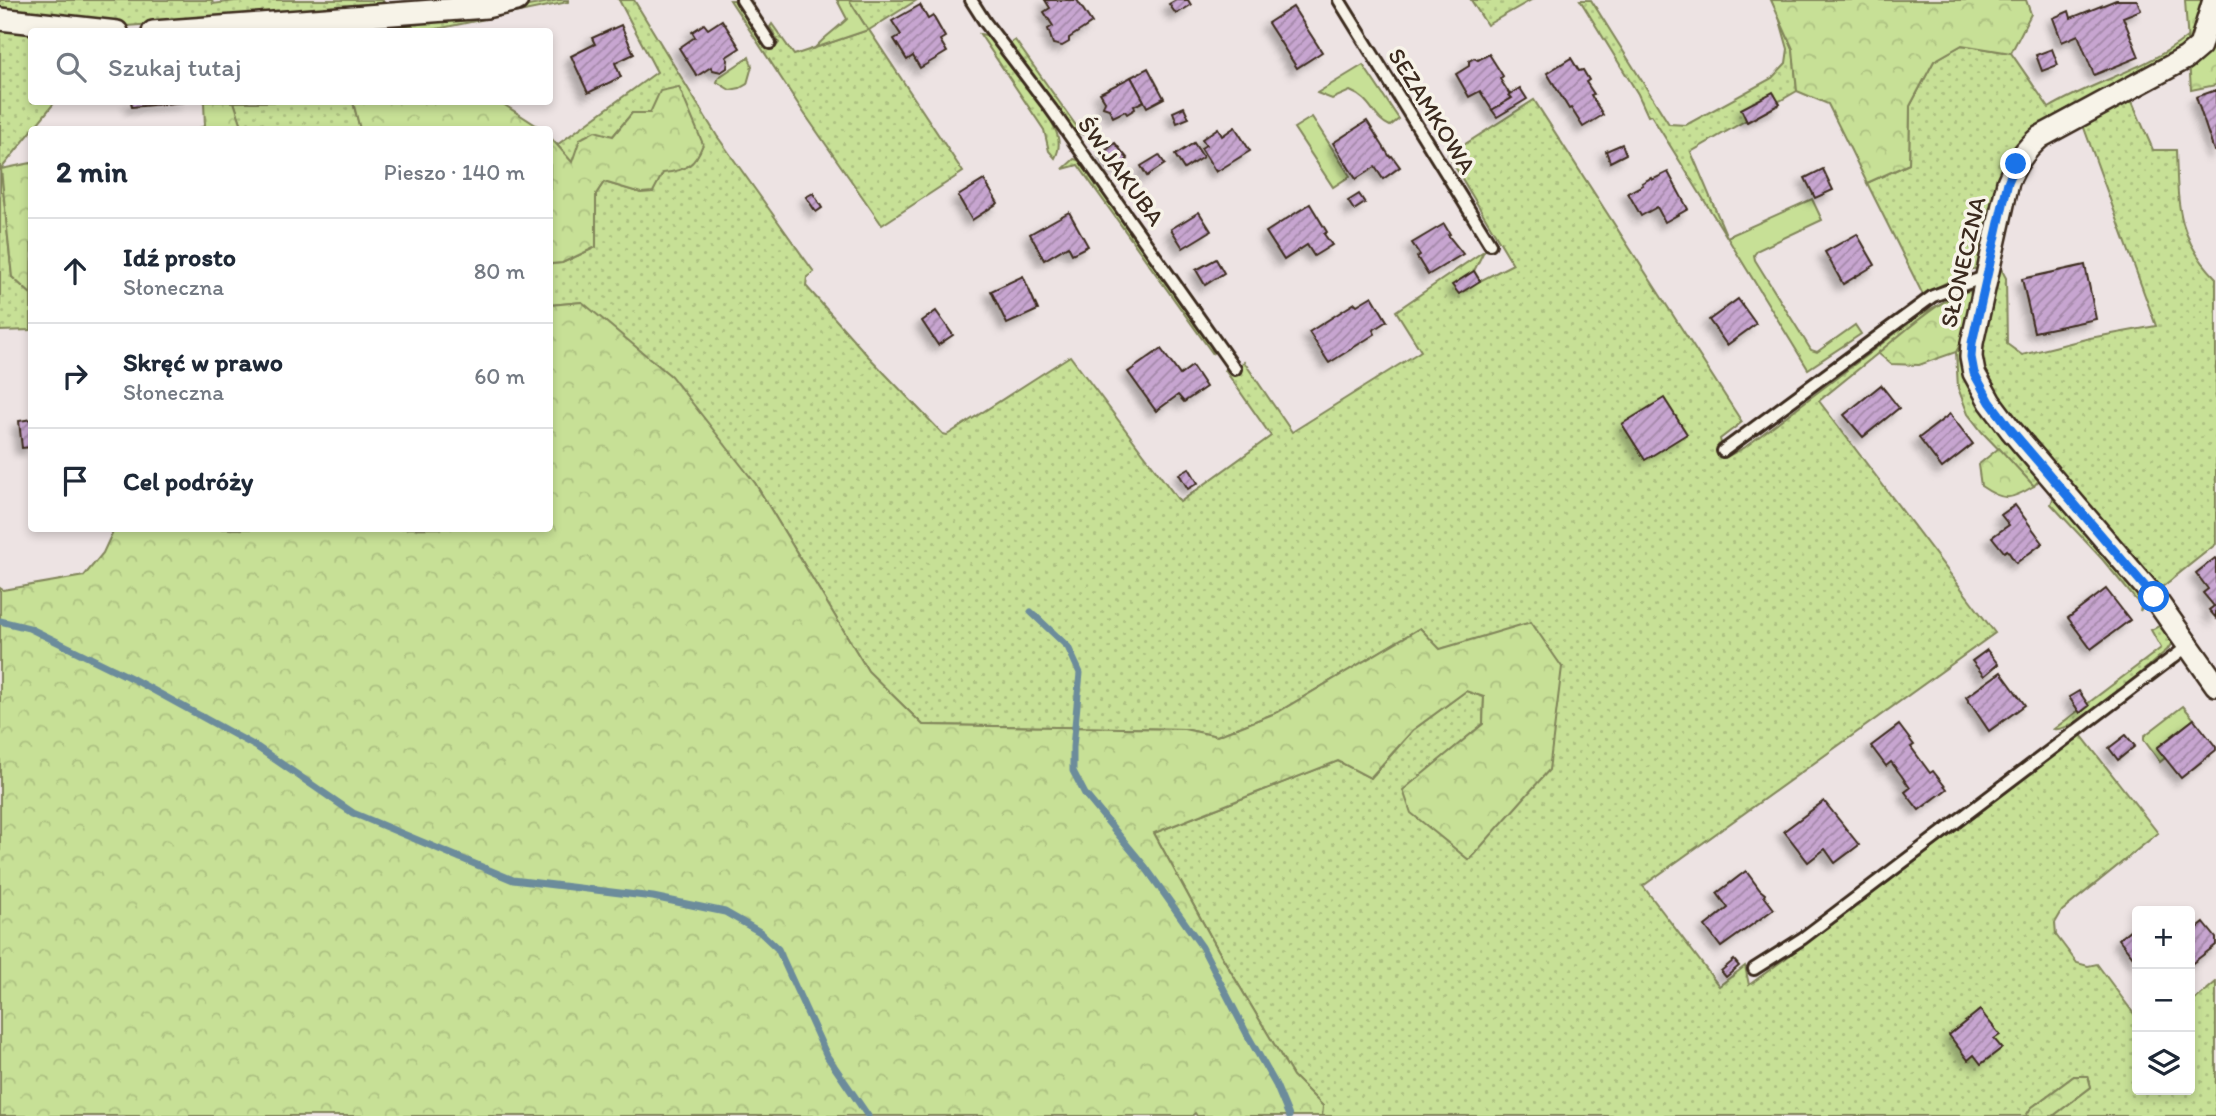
<!DOCTYPE html>
<html lang="pl">
<meta charset="utf-8">
<style>
:root{--surface:#fff;--page:#f2f2f3;--text:#1f2937;--muted:#747a83;--line:#e0e1e3}
body{margin:0;font-family:Itim,sans-serif;background:var(--page);color:var(--text)}
.controls{position:absolute;right:21px;bottom:21px;display:grid;overflow:hidden;border-radius:7px;box-shadow:0 4px 10px #0003}
.controls button{width:63px;height:63px;display:grid;place-items:center;padding:0;border:0;border-bottom:2px solid var(--line);background:var(--surface);color:var(--text);font:35px sans-serif}
.stop{position:absolute;width:21px;height:21px;margin:-16px;border:5px solid #1a73e8;border-radius:50%;background:#fff}
.stop.end{background:#1a73e8;border-color:#fff;box-shadow:0 2px 7px #0008}
.list{margin:0;padding:0;list-style:none}
h2{display:flex;justify-content:space-between;align-items:center;height:91px;margin:0;padding:0 28px;font-size:30px}
h2 small{font-size:23px;font-weight:400;color:var(--muted)}
.list li{display:grid;grid-template-columns:46px 1fr auto;gap:21px;align-items:center;box-sizing:border-box;height:105px;padding:0 28px;border-top:2px solid var(--line)}
.list b{display:block;font-size:26px;white-space:nowrap}
.list p{margin:0;font-size:23px;white-space:nowrap;color:var(--muted)}
.list em{font-size:23px;font-style:normal;color:var(--muted)}
.icon{flex:none;width:38px;height:38px;fill:none;stroke:currentColor;stroke-width:2;stroke-linecap:round;stroke-linejoin:round}
.map{position:relative;flex:none;width:2216px;height:1116px;overflow:hidden}
.search{position:absolute;background:var(--surface);box-shadow:0 4px 10px #0003;left:28px;top:28px;width:525px;height:77px;display:flex;align-items:center;gap:18px;box-sizing:border-box;padding:0 24px;border-radius:7px;color:var(--muted);font-size:26px}
.panel{position:absolute;background:var(--surface);box-shadow:0 4px 10px #0003;left:28px;top:126px;width:525px;height:406px;border-radius:7px}
.map>svg:first-child{display:block}
</style>
<div class="map">
<svg width="2216" height="1116" viewBox="0 0 2216 1116">
<defs>
<pattern id="grass-dots" width="8" height="8" patternUnits="userSpaceOnUse" patternTransform="scale(1.75)"><rect width="8" height="8" fill="#c7e096"/><path d="M2 2h.1M6 6h.1" fill="none" stroke="#acc081" stroke-width="1.8" stroke-linecap="round"/></pattern>
<pattern id="forest-crowns" width="20" height="18" patternUnits="userSpaceOnUse" patternTransform="scale(1.75)"><rect width="20" height="18" fill="#c7e096"/><path d="M2 6a3 3 0 1 1 6 0M12 15a3 3 0 1 1 6 0" fill="none" stroke="#acc081"/></pattern>
<pattern id="building-hatch" width="6" height="6" patternUnits="userSpaceOnUse" patternTransform="scale(1.75)"><rect width="6" height="6" fill="#c7a5d0"/><path d="M-1 1l2-2M0 6l6-6M5 7l2-2" fill="none" stroke="#a387a8"/></pattern>
<filter id="shadow"><feDropShadow dx="-6" dy="6" stdDeviation="3.5" flood-color="#0004"/></filter>
</defs>
<rect width="100%" height="100%" fill="#ede3e3"/>
<filter id="ink" filterUnits="userSpaceOnUse"><feTurbulence type="fractalNoise" baseFrequency=".0143" numOctaves="2"/><feDisplacementMap in="SourceGraphic" scale="14" xChannelSelector="R" yChannelSelector="G"/><feConvolveMatrix kernelMatrix="1 2 1 2 8 2 1 2 1" color-interpolation-filters="sRGB"/></filter>
<g filter="url(#ink)">
<!-- grass -->
<g fill="url(#grass-dots)" stroke="#81855a" stroke-width="2">
<polygon points="0,0 212,0 213,4 242,0 383,0 383,8 126,26 0,13"/>
<path d="M 558,0 L 568,0 L 568,2 L 427,31 L 358,32 C 425,20 492,15 558,0 Z"/>
<path d="M 619,0 L 634,0 L 717,136 L 814,272 L 807,277 L 806,286 L 867,355 L 943,434 L 947,435 L 1070,356 L 1180,502 L 1271,436 L 1225,370 L 1235,369 L 1244,362 L 1292,432 L 1421,351 L 1396,311 L 1484,251 L 1474,271 L 1480,281 L 1513,264 L 1448,155 L 1534,100 L 1742,422 L 1720,439 L 1723,451 L 1728,456 L 1744,448 L 1921,314 L 1963,292 L 1929,312 L 1819,401 L 1995,633 L 1643,886 L 1719,986 L 1745,966 L 1749,985 L 1845,915 L 2081,735 L 2158,833 L 2062,911 L 2055,923 L 2056,935 L 2077,963 L 2088,966 L 2097,964 L 2137,1018 L 2137,1090 L 2190,1090 L 2190,1004 L 2216,982 L 2216,1116 L 2053,1116 L 2091,1087 L 2088,1076 L 2074,1076 L 2031,1108 L 2026,1116 L 1322,1116 L 1323,1106 L 1293,1076 L 1218,950 L 1154,833 L 1338,761 L 1371,778 L 1413,730 L 1466,691 L 1484,697 L 1483,724 L 1403,791 L 1562,667 L 1439,649 L 1420,628 L 1278,712 L 1217,736 L 1184,729 L 923,725 L 868,671 L 755,483 L 582,302 L 550,305 L 550,264 L 562,263 L 596,247 L 596,194 L 604,182 L 641,193 L 663,172 C 686,171 695,165 703,144 L 650,113 L 632,113 L 613,136 L 572,163 L 557,145 L 657,72 Z"/>
<polygon points="730,0 734,0 767,49 775,48 779,43 770,27 772,24 794,55 868,30 849,0 917,0 869,30 963,172 882,225 804,113"/>
<polygon points="1471,0 1531,0 1487,25"/>
<polygon points="1580,0 1591,0 1669,124 1686,125 1772,78 1786,63 1788,49 1779,17 1793,49 1797,91 1691,152 1727,237 1651,115 1648,116 1638,94"/>
<polygon points="0,27 32,32 32,102 55,102 1,169 12,277 31,294 31,330 0,331"/>
<path d="M 980,34 L 986,35 L 1047,113 C 1055,128 1064,142 1055,158 L 1049,151 L 1044,130 Z"/>
<path d="M 2187,37 L 2187,45 C 2169,56 2151,70 2131,79 C 2091,99 2043,113 2015,150 L 1978,269 L 1972,269 L 1923,295 L 1867,183 L 1909,164 L 1910,106 L 1934,61 L 1962,45 L 2011,53 L 2049,108 C 2094,81 2145,70 2187,37 Z"/>
<polygon points="1015,40 1082,134 1074,131 1009,44"/>
<path d="M 2131,99 L 2153,150 L 2176,150 C 2178,203 2176,237 2216,278 L 2216,544 L 2157,591 L 2005,411 L 1985,380 L 1978,340 L 1997,261 L 2006,278 L 2007,344 L 2022,355 L 2090,338 L 2156,326 L 2083,125 Z"/>
<polygon points="234,102 353,102 360,129 243,129"/>
<polygon points="1074,159 1082,161 1211,346 1213,354 1078,165 1063,169"/>
<polygon points="1963,339 1967,380 1976,399 2033,467 2040,479 2034,486 1982,432 1968,414 1958,388 1956,352"/>
<polygon points="2060,498 2145,599 2145,604 2140,611 2141,606 2102,559 2051,504 2053,499"/>
<path d="M 2159,626 L 2163,626 L 2172,639 L 2171,644 L 2167,650 C 2147,667 2076,733 2054,729 L 2161,648 L 2151,630 Z"/>
</g>
<!-- forest -->
<g fill="url(#forest-crowns)" stroke="#81855a" stroke-width="2">
<polygon points="1771,0 2026,0 2031,14 2011,53 1962,45 1934,61 1910,106 1909,164 1867,183 1828,104 1797,91 1793,49"/>
<polygon points="2185,0 2216,0 2216,85 2191,90"/>
<path d="M 679,87 L 703,144 C 695,165 686,171 663,173 L 653,192 L 641,193 L 604,182 L 596,194 L 596,247 L 562,263 L 550,264 L 550,137 L 572,162 L 580,139 L 595,131 L 613,136 L 632,113 L 650,113 L 660,91 Z"/>
<polygon points="204,102 234,102 243,129 196,129 205,126"/>
<polygon points="353,102 500,102 542,129 360,129"/>
<polygon points="31,163 32,163 31,294 12,277 1,169"/>
<path d="M 1970,291 L 1974,298 L 1963,339 L 1956,352 L 1919,365 L 1891,364 L 1878,353 C 1897,338 1947,292 1970,291 Z"/>
<polygon points="582,302 671,376 755,483 868,671 923,725 1184,729 1217,736 1278,712 1420,628 1440,649 1531,622 1562,667 1549,770 1469,860 1411,813 1403,790 1483,724 1484,697 1466,691 1413,730 1370,778 1338,761 1154,833 1218,950 1293,1076 1323,1106 1322,1116 1197,1116 1195,1113 1192,1116 0,1116 0,588 3,590 84,576 103,553 114,529 550,528 550,305"/>
<path d="M 1999,448 L 2034,486 C 2011,500 2004,502 1981,486 L 1978,465 Z"/>
<polygon points="2074,1076 2088,1076 2091,1087 2053,1116 2026,1116 2031,1108"/>
</g>
<!-- garden -->
<g fill="#c7e096" stroke="#81855a" stroke-width="2">
<path d="M 837,0 L 849,0 L 868,30 L 815,48 C 824,37 837,29 847,19 Z"/>
<polygon points="749,57 752,66 747,84 740,88 730,90 717,82 719,77"/>
<path d="M 1363,65 L 1399,119 L 1390,126 C 1372,118 1373,100 1350,91 L 1332,99 L 1317,93 Z"/>
<polygon points="1312,117 1350,176 1333,187 1294,128"/>
<polygon points="1812,199 1822,220 1758,250 1754,255 1755,260 1811,350 1817,352 1855,325 1861,334 1808,369 1727,237"/>
<polygon points="2183,706 2194,719 2158,747 2165,758 2160,762 2144,740 2144,736"/>
</g>
<g fill="none" stroke-linecap="round" stroke-linejoin="round">
<!-- stream -->
<g stroke="#6c8c9b" stroke-width="7">
<polyline points="1031,612 1068,647 1080,673 1073,747 1073,771 1085,794 1146,868 1202,947 1248,1036 1276,1085 1289,1116"/>
<polyline points="0,621 29,628 133,679 257,747 353,813 513,880 653,897 725,912 760,932 778,949 827,1056 868,1116"/>
</g>
</g>
<!-- building -->
<g fill="url(#building-hatch)" stroke="#3b2a1e" stroke-width="2" filter="url(#shadow)">
<polygon points="1045,0 1077,0 1092,23 1069,38 1069,42 1062,46 1053,44 1048,29 1053,26 1044,12 1050,8"/>
<polygon points="1176,0 1188,0 1191,5 1176,14 1169,4"/>
<polygon points="2116,0 2137,0 2141,10 2123,17 2139,57 2094,75 2078,35 2062,42 2053,18 2069,11 2071,18"/>
<polygon points="920,5 928,19 933,16 945,37 940,40 947,52 920,68 913,56 907,60 894,39 901,35 892,21"/>
<polygon points="1293,7 1322,52 1297,68 1268,23"/>
<polygon points="722,20 740,48 726,57 728,60 727,68 721,72 713,70 711,67 697,76 679,48 695,37 692,32 704,24 708,29"/>
<polygon points="621,25 634,54 615,63 621,77 588,93 571,56 595,44 592,38"/>
<polygon points="2052,49 2058,65 2042,71 2036,55"/>
<polygon points="1489,54 1503,76 1500,79 1512,98 1492,110 1480,91 1469,97 1456,74 1469,66 1469,61 1474,58 1478,60"/>
<polygon points="1571,58 1579,71 1583,70 1589,80 1586,82 1594,94 1591,95 1603,115 1583,127 1571,108 1569,109 1547,73"/>
<polygon points="1148,68 1164,98 1147,107 1131,77"/>
<polygon points="1131,77 1144,101 1134,106 1135,109 1127,114 1125,111 1113,117 1109,109 1103,107 1105,101 1100,93"/>
<polygon points="1520,88 1527,99 1497,117 1492,110 1512,98 1509,95"/>
<polygon points="2216,90 2216,151 2214,151 2196,97"/>
<polygon points="1773,92 1780,104 1747,122 1741,109"/>
<polygon points="131,102 186,102 132,107"/>
<polygon points="1184,107 1189,118 1177,123 1173,112"/>
<polygon points="1367,121 1390,157 1392,156 1400,167 1383,179 1375,167 1356,179 1333,143"/>
<polygon points="1235,127 1250,151 1216,172 1201,148 1206,145 1202,139 1218,128 1222,136"/>
<polygon points="1115,143 1128,159 1116,169 1103,153"/>
<polygon points="1194,143 1203,157 1184,169 1175,155"/>
<polygon points="1622,144 1626,154 1610,162 1606,151"/>
<polygon points="1159,155 1165,164 1147,176 1141,166"/>
<polygon points="1823,169 1833,190 1815,198 1805,178"/>
<polygon points="1668,172 1688,209 1665,222 1657,207 1641,216 1628,193 1643,185 1642,183 1651,178 1652,180"/>
<polygon points="984,180 998,203 972,220 958,196"/>
<polygon points="813,193 822,208 816,212 806,197"/>
<polygon points="1359,194 1365,203 1354,210 1348,201"/>
<polygon points="1310,204 1327,232 1324,234 1332,245 1314,256 1307,245 1284,260 1266,232"/>
<polygon points="1069,212 1088,246 1072,254 1068,246 1044,260 1030,234"/>
<polygon points="1199,212 1211,231 1183,248 1171,229"/>
<polygon points="1444,224 1450,234 1448,235 1463,254 1428,275 1417,257 1420,255 1412,243"/>
<polygon points="1857,234 1875,265 1843,284 1825,252"/>
<polygon points="1216,259 1224,273 1205,285 1196,270"/>
<polygon points="2085,265 2096,319 2034,332 2022,279"/>
<polygon points="1474,271 1480,281 1459,294 1452,285"/>
<polygon points="1023,276 1038,310 1007,324 991,291"/>
<polygon points="1372,296 1387,321 1373,330 1375,334 1329,363 1309,332 1355,303 1357,305"/>
<polygon points="1738,299 1756,324 1727,345 1709,320"/>
<polygon points="936,311 953,335 938,345 922,321"/>
<polygon points="1161,349 1180,375 1192,366 1206,387 1184,402 1178,395 1156,411 1128,372"/>
<polygon points="1881,385 1899,408 1863,437 1844,415"/>
<polygon points="1664,398 1687,434 1645,460 1622,424"/>
<polygon points="1950,414 1973,444 1942,468 1919,438"/>
<polygon points="32,419 32,447 22,448 19,421"/>
<polygon points="1189,468 1198,483 1188,489 1179,474"/>
<polygon points="2015,505 2043,543 2016,563 2007,550 2004,552 1992,537 2009,525 2001,515"/>
<polygon points="2215,558 2216,559 2216,618 2209,610 2214,606 2203,593 2208,589 2196,573"/>
<polygon points="2106,589 2130,620 2091,649 2068,618"/>
<polygon points="1987,650 1998,664 1984,676 1972,661"/>
<polygon points="2001,672 2025,705 1989,731 1966,697"/>
<polygon points="2079,691 2089,706 2080,713 2069,697"/>
<polygon points="2194,719 2216,747 2216,750 2181,778 2157,748"/>
<polygon points="1899,725 1914,745 1911,747 1930,773 1933,771 1947,789 1919,810 1905,792 1910,788 1901,775 1891,762 1886,766 1871,746"/>
<polygon points="2126,735 2135,746 2118,760 2109,748"/>
<polygon points="1824,801 1859,845 1835,863 1825,849 1808,862 1784,831"/>
<polygon points="1746,871 1760,890 1765,894 1764,896 1774,909 1721,947 1705,926 1728,908 1717,893"/>
<polygon points="2204,923 2216,938 2216,945 2190,965 2190,934"/>
<polygon points="2137,924 2137,962 2119,939"/>
<polygon points="1734,960 1739,966 1726,977 1721,971"/>
<polygon points="1980,1010 2000,1035 1994,1039 2002,1048 1981,1064 1974,1055 1968,1060 1949,1035"/>
</g>
<g fill="none" stroke-linecap="round" stroke-linejoin="round">
<!-- lane casing -->
<g stroke="#3b2a1e" stroke-width="16">
<g id="lane">
<polyline points="742,0 770,43"/>
<polyline points="971,0 985,22 1051,109 1235,369"/>
<polyline points="1339,0 1490,244"/>
<polyline points="1723,451 1933,296 1987,276"/>
<polyline points="1754,969 1803,938 2188,646"/>
</g>
</g>
<!-- street casing -->
<g stroke="#3b2a1e" stroke-width="26">
<g id="street">
<path d="M 2214,0 L 2200,46 L 2186,58 L 2040,137 C 2024,151 2016,163 2008,182 L 1972,343 L 1971,357 L 1974,373 L 1990,402 L 2011,430 L 2154,597 L 2216,685"/>
<polyline points="0,19 117,32"/>
<polyline points="153,32 486,7 517,0"/>
</g>
</g>
<!-- lane -->
<use href="#lane" stroke="#f7f3e8" stroke-width="10"/>
<!-- street -->
<use href="#street" stroke="#f7f3e8" stroke-width="21"/>
</g>
</g>
<g fill="none" stroke-linecap="round" stroke-linejoin="round" filter="url(#ink)">
<!-- route -->
<polyline stroke="#1a73e8" stroke-width="9" points="2016,164 2008,182 1972,343 1971,357 1974,373 1990,402 2011,430 2154,597"/>
</g>
<g text-anchor="middle" stroke-width="7" stroke-linejoin="round" paint-order="stroke">
<!-- street labels -->
<g font-size="24" fill="#3b2a1e" stroke="#f7f3e8">
<text transform="translate(1432 111) rotate(58)" y="8">SEZAMKOWA</text>
<text transform="translate(1121 171) rotate(54)" y="8">ŚW.JAKUBA</text>
<text transform="translate(1963 262) rotate(-77)" y="8">SŁONECZNA</text>
</g>
</g>
</svg>
<div class="controls">
<button>+</button>
<button>−</button>
<button><svg class="icon" aria-label="layers" viewBox="0 0 24 24"><path d="M12 4l9 5-9 5-9-5zM3 14l9 5 9-5"/></svg></button>
</div>
<div class="stop" style="left:2154px;top:597px"></div>
<div class="stop end" style="left:2016px;top:164px"></div>
<div class="search"><svg class="icon" aria-label="search" viewBox="0 0 24 24"><circle cx="10" cy="10" r="6"/><path d="M15 15l6 6"/></svg>Szukaj tutaj</div>
<section class="panel">
<h2>2 min<small>Pieszo · 140 m</small></h2>
<ul class="list">
<li><svg class="icon" aria-label="ahead" viewBox="0 0 24 24"><path d="M12 20V5M6 11l6-6 6 6"/></svg><div><b>Idź prosto</b><p>Słoneczna</p></div><em>80 m</em></li>
<li><svg class="icon" aria-label="right" viewBox="0 0 24 24"><path d="M7 20v-9h11M14 6l5 5-5 5"/></svg><div><b>Skręć w prawo</b><p>Słoneczna</p></div><em>60 m</em></li>
<li><svg class="icon" aria-label="arrive" viewBox="0 0 24 24"><path d="M6 21V4h12l-3 4 3 4H6"/></svg><div><b>Cel podróży</b></div></li>
</ul>
</section>
</div>
